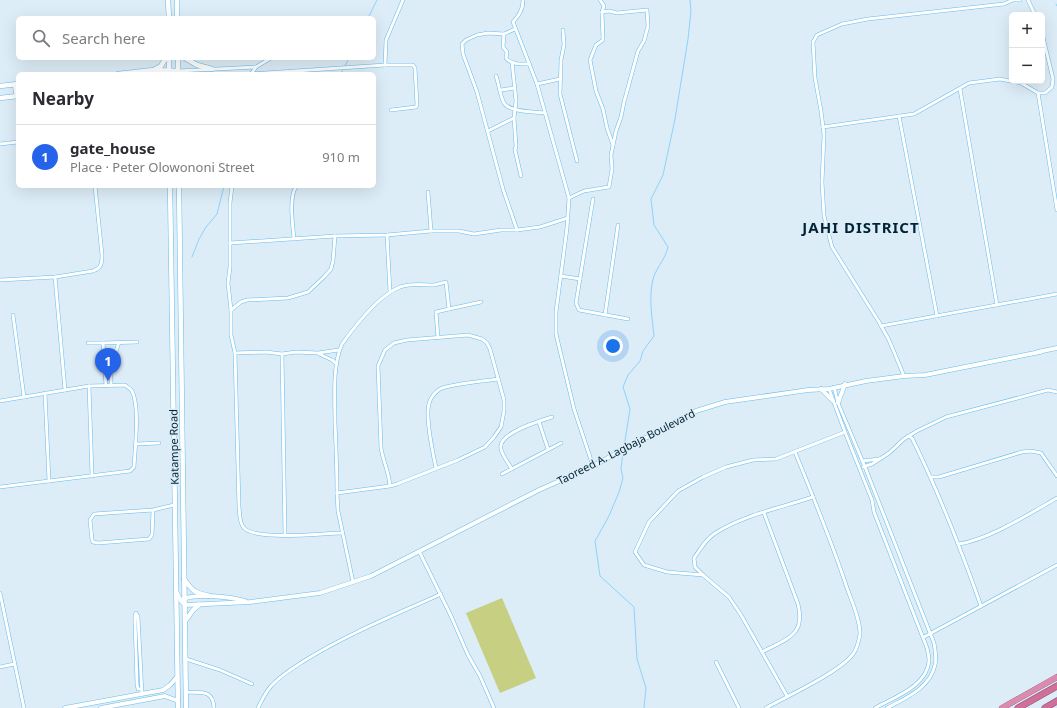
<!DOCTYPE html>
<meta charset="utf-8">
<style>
:root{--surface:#fff;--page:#f7f7f7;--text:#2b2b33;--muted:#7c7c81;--line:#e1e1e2;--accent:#2563eb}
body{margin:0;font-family:"Noto Sans",sans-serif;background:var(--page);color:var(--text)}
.controls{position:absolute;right:12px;top:12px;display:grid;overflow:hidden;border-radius:6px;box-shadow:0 4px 16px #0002}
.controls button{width:36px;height:36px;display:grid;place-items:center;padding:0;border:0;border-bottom:1px solid var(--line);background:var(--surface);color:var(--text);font:20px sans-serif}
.you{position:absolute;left:613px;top:346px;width:14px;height:14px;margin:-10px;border:3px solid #fff;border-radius:50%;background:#1a73e8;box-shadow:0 0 0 6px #1a73e833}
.badge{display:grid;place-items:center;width:26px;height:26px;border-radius:50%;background:var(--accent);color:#fff;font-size:13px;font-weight:700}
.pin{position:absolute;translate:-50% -33px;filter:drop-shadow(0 1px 2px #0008)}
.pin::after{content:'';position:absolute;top:21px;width:14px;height:12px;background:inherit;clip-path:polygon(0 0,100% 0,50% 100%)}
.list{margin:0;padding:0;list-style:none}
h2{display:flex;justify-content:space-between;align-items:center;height:52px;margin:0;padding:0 16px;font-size:17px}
h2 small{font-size:13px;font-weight:400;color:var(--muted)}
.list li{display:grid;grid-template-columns:26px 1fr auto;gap:12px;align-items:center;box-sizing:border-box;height:64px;padding:0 16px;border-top:1px solid var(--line)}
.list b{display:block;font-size:15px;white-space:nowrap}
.list p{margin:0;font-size:13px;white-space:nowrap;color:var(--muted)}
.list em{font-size:13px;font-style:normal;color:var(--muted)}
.icon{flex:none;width:22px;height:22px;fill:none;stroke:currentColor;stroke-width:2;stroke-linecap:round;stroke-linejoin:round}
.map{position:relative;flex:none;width:1057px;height:708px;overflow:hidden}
.search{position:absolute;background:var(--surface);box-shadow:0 4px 16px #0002;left:16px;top:16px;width:360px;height:44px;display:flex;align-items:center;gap:10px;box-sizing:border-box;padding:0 14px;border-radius:6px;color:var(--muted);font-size:15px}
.panel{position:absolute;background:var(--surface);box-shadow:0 4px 16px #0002;left:16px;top:72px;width:360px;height:116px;border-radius:6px}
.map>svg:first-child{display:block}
</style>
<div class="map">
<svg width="1057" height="708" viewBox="0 0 1057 708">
<rect width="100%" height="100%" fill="#ddedf7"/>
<!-- pitch -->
<polygon fill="#c6cf82" points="502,598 536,678 500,693 466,613"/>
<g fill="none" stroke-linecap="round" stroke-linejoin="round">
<!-- stream -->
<g stroke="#8cd3fa" stroke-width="1">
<polyline points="1056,4 1057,6"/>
<polyline points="368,18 377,0"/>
<polyline points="345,66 349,58"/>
<polyline points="341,74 343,69"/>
<polyline points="192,257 199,239 206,227 217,214 224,186"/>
<path d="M 624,447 L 630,409 L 623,387 L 628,375 L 640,361 L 643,351 L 654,336 C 652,317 648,294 654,276 C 658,266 665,259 668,247 L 654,225 L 651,199 L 663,175 L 675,119 L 688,39 L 691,11 L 690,0"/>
<polyline points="623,452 621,469 623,478 619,492 609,516 595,541 600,576 634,607 637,659 646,688 644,708"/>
</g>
<!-- minor casing -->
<g stroke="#64bcec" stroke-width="4">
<g id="minor">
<path d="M 523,0 C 523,10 519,15 513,22 L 537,84 L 569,198 L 567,228 L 556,312 L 556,334 L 574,409 L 593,466"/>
<polyline points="1028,0 1035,15"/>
<polyline points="602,12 603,40 596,45 590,60 596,91 603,109 607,128 613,145"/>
<polyline points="515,29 504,34 488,33 477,35 466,40 462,44 463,54 477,92 503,189 517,230 540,227 568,218"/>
<polyline points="563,30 564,45 561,60 560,94 577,161"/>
<path d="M 504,34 L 503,47 L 507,52 L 506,58 C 511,65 522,64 529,64"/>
<polyline points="512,62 516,101 514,118 516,146 515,150 521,176"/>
<polyline points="385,65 413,65 415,68 417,105 416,107 391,110"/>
<polyline points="178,71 256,67"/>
<polyline points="251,74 385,65 386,40 403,0"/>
<polyline points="251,74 256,67 271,58"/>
<path d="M 496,76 C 499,84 500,96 504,103 C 509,112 535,112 545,113"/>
<polyline points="537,84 560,79"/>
<polyline points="960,89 997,305"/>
<polyline points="501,90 514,88"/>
<polyline points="1038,93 1045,93 1052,87 1053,79 1042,33"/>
<polyline points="899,116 937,316"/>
<polyline points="823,127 914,114 969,83 1000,79 1021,83 1038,93 1057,210"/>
<polyline points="488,131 514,118"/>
<polyline points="0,144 18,142"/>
<path d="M 232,186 L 230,203 L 230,267 L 228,283 L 231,310 L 231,335 L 235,353 L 239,507 C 240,514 239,523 244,528 C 256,541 323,533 342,533"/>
<polyline points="428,192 431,231"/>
<polyline points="569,198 584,191 609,187 612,169 611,155 616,131 621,117 624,102 638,51 644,41 648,26 647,10 617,13 609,11 602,12 604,6 600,0"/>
<polyline points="593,199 576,303 579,310 628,319"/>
<polyline points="387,235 390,292"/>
<path d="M 294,239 C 293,227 288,194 297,186"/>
<polyline points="230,243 335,236 387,235 431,231 459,231 474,234 501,230 517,230"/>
<polyline points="561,276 580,279"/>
<polyline points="55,277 65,390"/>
<path d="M 0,280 L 55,277 L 93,271 C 101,268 102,264 102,255 L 95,186"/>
<polyline points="231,310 241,302 247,300 288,298 308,292 325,276 331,269 333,261 335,236"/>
<polyline points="13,315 24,397"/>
<polyline points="605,315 618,225"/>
<polyline points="881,326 1057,294"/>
<polyline points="438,338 436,312 449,309"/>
<polyline points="88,343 103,343"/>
<polyline points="235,353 266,352 282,354 296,352 318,353 339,350"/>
<polyline points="282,354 285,535"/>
<polyline points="319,354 332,360 337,364"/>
<polyline points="904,376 889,340 879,322 832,247 824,216 822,182 824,135 821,111 815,78 813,42 817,35 842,24 868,19 1004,4 1013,0 1020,0"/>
<polyline points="111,385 111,367 119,342"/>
<polyline points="89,386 92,476"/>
<polyline points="106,386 103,343 137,342"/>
<path d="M 834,387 L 838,403 L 865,467 L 934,643 C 935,650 937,658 935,665 C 930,688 906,698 887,708"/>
<path d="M 829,389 L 845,432 L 872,500 L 874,512 L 927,648 C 928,652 929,657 929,661 C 927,686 895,697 875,708"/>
<polyline points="45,393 49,481"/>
<path d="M 0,401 L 89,386 L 125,385 C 127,387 130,388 132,391 C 140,406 135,449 134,467 L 130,471 L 0,487"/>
<polyline points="539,422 548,449"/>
<path d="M 908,436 L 912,438 C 939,493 961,549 981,606"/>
<polyline points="136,444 159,443"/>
<polyline points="862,461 879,459"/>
<polyline points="863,467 872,464 889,453 904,439 917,431 946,417 1048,390 1057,392"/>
<path d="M 436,468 C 433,454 425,417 429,404 C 430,398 435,392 440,389 C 449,384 485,381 498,379"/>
<path d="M 512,469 C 508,463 502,455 501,449 C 497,433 540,421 552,417"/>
<polyline points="502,474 561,443"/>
<polyline points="931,477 939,477 1022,452 1031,451 1041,453 1057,476"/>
<path d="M 337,493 C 337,470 336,446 335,423 C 335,398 332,366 342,344 C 355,326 379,295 400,287 C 413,283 421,285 434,285 C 438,284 442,283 446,282 L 449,309 L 481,302"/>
<polyline points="153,510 152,535 149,539 98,543 93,542 92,540 90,520 94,514 153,510 174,505"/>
<path d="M 959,544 C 990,539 1029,514 1057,498"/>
<polyline points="419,551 451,616 468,655 480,676 494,708"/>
<polyline points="703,575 667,572 644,565 635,552 649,522 678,491 703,477 726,467 753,460 776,459 845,432"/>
<path d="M 353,582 L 338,511 L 337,493 L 390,486 L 397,484 L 458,460 L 485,447 L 494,437 L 501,427 L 504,411 L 504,400 L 490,349 L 487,343 L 482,339 L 468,335 L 407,340 L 394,343 L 385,350 L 378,366 L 381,448 C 383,461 389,472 390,486"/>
<polyline points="0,593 24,708"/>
<polyline points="924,637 1057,565"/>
<path d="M 762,652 C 786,639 806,636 798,604 L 764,513"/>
<polyline points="186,659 220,670 252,684"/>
<polyline points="716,662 739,708"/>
<polyline points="0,667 14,664"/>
<polyline points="141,689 138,689 137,684 135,621 135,615 136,613 138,617 142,694"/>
<path d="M 186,692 C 201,693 213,689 214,708"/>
<path d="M 787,696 L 741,615 L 729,597 L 703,575 L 695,567 L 694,558 C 700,550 705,540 714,534 C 743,515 780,508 813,497"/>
<path d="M 258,708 C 262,700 266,691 272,685 C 281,675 293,668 304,661 C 347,634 395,615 441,594"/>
<path d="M 766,708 C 787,696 840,672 853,654 C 857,649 859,640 860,634 C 860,618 851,600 846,585 C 831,540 813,496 795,452"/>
</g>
</g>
<!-- tertiary casing -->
<g stroke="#64bcec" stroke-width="5">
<g id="tertiary">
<polyline points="1038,352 1057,348"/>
<polyline points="821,389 833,401"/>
<polyline points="838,403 845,384"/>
<polyline points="177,593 181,601 185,605 250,602 320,593 371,576 539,490 593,466 696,411 725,402 808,390 829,389 866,381 904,376 925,375 1040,352"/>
<path d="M 183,599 C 197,593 231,597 245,601"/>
<polyline points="65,708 163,690 170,685 177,677"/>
<polyline points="101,708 165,696 178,701"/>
</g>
</g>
<!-- secondary casing -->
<g stroke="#64bcec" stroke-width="5.5">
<g id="secondary">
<polyline points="168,0 169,18"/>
<polyline points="177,0 177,18"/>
<polyline points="169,58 169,72"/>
<polyline points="178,58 178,74"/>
<polyline points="185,58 197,65 212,69"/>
<polyline points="154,70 161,66 166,58"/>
<polyline points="118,74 154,70 178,71"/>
<polyline points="15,85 17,96"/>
<polyline points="0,86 18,84"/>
<polyline points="0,98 18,96"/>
<polyline points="170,186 178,708"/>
<polyline points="179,186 186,708"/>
<path d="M 184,579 C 193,592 195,593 210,596"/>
<polyline points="186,620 193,610 199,605"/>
</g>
</g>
<!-- trunk casing -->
<g stroke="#875576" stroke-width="6">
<polyline id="trunk" points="1002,708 1057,677"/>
</g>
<!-- motorway casing -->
<g stroke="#875576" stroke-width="7">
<g id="motorway">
<polyline points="1018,708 1057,686"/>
<polyline points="1045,708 1057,701"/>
</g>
</g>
<!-- minor -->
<use href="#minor" stroke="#fff" stroke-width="3"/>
<!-- tertiary -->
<use href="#tertiary" stroke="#fff" stroke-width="4"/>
<!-- secondary -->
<use href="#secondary" stroke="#fff" stroke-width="4.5"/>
<!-- trunk -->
<use href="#trunk" stroke="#da8cae" stroke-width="5.5"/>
<!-- motorway -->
<use href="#motorway" stroke="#d06f99" stroke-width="6"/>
</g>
<g text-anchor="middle" stroke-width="3" stroke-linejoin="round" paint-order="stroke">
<!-- street labels -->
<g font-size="11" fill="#002436" stroke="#ddedf7">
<text transform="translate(174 447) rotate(-91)" y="4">Katampe Road</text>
<text transform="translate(626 447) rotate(-27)" y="4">Taoreed A. Lagbaja Boulevard</text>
</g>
<!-- district labels -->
<g font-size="15" font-weight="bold" letter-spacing="1" fill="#002436" stroke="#ddedf7">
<text x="861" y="233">JAHI DISTRICT</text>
</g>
</g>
</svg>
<div class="controls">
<button>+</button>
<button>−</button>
</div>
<div class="you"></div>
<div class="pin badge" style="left:108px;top:381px">1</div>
<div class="search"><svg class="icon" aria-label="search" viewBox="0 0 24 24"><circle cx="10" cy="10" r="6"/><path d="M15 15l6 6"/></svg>Search here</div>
<section class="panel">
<h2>Nearby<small></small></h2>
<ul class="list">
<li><span class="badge">1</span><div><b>gate_house</b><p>Place · Peter Olowononi Street</p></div><em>910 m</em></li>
</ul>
</section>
</div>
